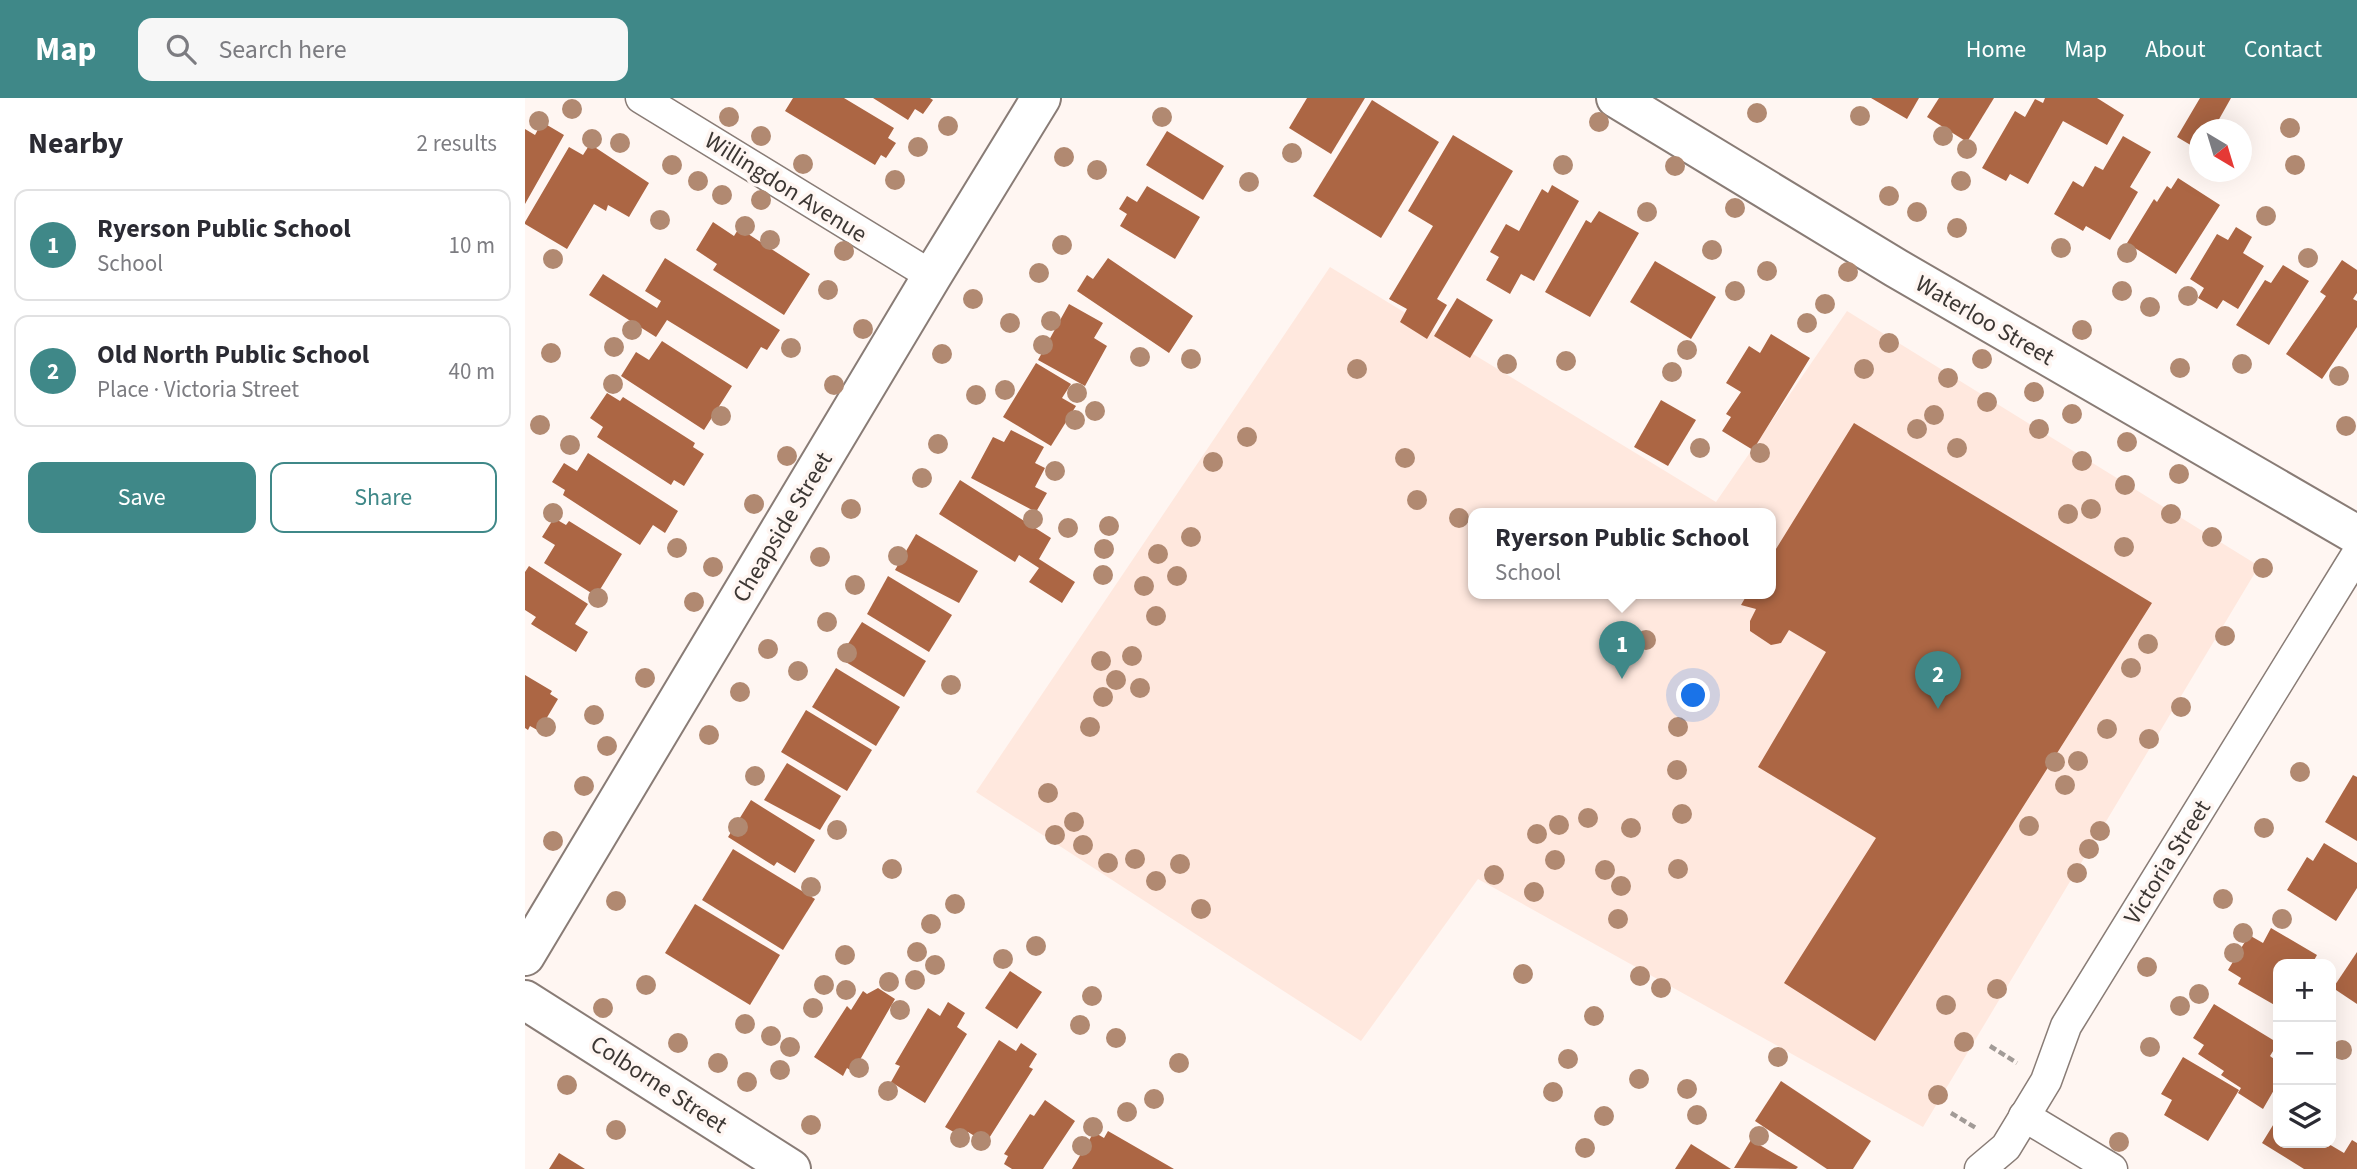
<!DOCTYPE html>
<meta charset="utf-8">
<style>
:root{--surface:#fff;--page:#f7f7f7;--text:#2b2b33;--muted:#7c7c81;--line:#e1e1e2;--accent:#3f8888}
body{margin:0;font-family:"Source Sans 3",sans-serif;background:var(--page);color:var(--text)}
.controls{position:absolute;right:21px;bottom:21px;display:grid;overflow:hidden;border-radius:14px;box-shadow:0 7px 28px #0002}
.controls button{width:63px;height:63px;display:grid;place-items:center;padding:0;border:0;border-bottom:2px solid var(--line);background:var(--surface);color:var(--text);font:35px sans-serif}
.compass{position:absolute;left:1664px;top:21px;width:63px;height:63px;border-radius:50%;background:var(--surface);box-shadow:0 7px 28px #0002;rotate:142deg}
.you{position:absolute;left:1169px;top:598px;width:24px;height:24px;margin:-18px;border:5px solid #fff;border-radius:50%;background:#1a73e8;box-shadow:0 0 0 10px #1a73e833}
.badge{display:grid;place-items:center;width:46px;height:46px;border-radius:50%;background:var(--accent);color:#fff;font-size:23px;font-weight:700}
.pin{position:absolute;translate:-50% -58px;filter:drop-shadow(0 2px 4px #0008)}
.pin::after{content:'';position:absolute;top:37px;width:24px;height:21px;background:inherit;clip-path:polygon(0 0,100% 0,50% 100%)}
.popup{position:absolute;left:943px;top:410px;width:308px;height:91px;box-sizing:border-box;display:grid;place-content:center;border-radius:14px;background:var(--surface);filter:drop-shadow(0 2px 5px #0005);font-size:23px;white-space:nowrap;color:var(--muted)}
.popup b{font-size:26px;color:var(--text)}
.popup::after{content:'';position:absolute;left:50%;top:100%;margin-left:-14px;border:14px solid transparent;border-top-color:var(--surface)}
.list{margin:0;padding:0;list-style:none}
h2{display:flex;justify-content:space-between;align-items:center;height:91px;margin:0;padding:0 28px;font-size:30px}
h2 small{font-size:23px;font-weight:400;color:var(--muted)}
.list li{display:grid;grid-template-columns:46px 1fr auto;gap:21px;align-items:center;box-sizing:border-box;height:112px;margin:0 14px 14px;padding:0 14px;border:2px solid var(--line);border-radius:14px}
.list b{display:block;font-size:26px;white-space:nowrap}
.list p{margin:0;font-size:23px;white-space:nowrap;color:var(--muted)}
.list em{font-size:23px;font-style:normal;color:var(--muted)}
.actions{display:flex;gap:14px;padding:21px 28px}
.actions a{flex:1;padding:16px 0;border:2px solid var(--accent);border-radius:14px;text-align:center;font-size:24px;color:var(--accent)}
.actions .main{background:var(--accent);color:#fff}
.icon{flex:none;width:38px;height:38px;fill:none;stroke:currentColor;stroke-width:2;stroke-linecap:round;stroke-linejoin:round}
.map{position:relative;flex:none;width:1832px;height:1071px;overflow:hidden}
header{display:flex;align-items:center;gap:42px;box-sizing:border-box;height:98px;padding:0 35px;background:var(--accent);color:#fff}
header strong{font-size:33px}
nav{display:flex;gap:38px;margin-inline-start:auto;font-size:24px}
.search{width:490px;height:63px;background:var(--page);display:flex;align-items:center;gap:18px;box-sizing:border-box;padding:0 24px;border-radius:14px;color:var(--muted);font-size:26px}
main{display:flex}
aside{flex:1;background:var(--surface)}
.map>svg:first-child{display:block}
</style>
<header>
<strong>Map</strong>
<div class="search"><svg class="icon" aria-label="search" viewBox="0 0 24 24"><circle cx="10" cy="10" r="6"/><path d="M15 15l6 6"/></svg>Search here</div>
<nav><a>Home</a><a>Map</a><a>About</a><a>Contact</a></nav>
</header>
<main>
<aside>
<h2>Nearby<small>2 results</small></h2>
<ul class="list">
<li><span class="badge">1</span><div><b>Ryerson Public School</b><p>School</p></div><em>10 m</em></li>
<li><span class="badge">2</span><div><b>Old North Public School</b><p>Place · Victoria Street</p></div><em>40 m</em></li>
</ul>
<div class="actions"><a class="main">Save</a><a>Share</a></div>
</aside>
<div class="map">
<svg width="1832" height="1071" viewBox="0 0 1832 1071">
<rect width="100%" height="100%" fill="#fff6f2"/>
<!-- built -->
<path fill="#ffe8de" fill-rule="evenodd" d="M 805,169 L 1191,404 L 1322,213 L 1734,468 L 1398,1029 L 953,781 L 836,943 L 451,694 ZM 948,415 L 1246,415 L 1246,495 L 948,495 Z"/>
<!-- building -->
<g fill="#ac6644">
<polygon points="268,0 319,0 369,30 363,40 371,45 361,60 356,57 350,67 260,13"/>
<polygon points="348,0 405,0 408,2 398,16 390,11 383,22"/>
<polygon points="782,0 840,0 806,56 764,30"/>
<polygon points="1346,0 1394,0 1382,21"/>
<polygon points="1414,0 1469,0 1442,44 1402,19"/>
<polygon points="1520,0 1572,0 1599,17 1582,47 1538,23 1503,86 1485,76 1481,83 1457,70 1490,13 1500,19 1510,1 1518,5"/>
<polygon points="1675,0 1706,0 1688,32 1674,32 1674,52 1652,39"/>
<polygon points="847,2 914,44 856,140 788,98"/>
<polygon points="17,24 39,37 0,106 0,31 10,37"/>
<polygon points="642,33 699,68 678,102 621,67"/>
<polygon points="928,37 988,73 912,201 922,207 902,241 875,224 882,211 864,201 908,128 883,113"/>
<polygon points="1598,38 1626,54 1605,89 1613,94 1585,142 1561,128 1558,133 1529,116 1548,83 1558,89 1570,68 1578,72"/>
<polygon points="65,46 124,85 104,119 83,107 81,113 69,106 42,151 0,126 0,124 44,49 58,57"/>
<polygon points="1653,80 1695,107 1651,176 1602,145 1629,101 1632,104 1642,88 1646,91"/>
<polygon points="1027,87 1054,103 1009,183 996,176 985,196 961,182 974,159 965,154 981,126 994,133 1017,91 1023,95"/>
<polygon points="622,88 675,119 650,161 595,128 602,116 594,111 602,98 612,104"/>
<polygon points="1074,113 1114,135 1065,219 1020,194 1061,122 1066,125"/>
<polygon points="188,124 209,138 214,130 285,176 259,217 188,172 192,166 171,152"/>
<polygon points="1711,129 1727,139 1718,155 1739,168 1713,211 1698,202 1692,211 1673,200 1679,190 1665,181 1692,136 1703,142"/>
<polygon points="140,160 255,232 242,252 236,249 222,271 142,222 131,239 64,197 78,176 132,210 136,203 120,193"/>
<polygon points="583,160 668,218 644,255 552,193 562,177 568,181"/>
<polygon points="1817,162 1832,172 1832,195 1828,201 1832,203 1832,229 1797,281 1761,256 1801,198 1795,194"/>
<polygon points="1130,163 1191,199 1166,241 1105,204"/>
<polygon points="1758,167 1784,183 1744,247 1711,227 1740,182 1746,185"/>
<polygon points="932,200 968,222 945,260 909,238"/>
<polygon points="544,206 578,225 569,240 582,248 560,288 513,262"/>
<polygon points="1246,236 1285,260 1228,352 1197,333 1206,319 1201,316 1216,294 1201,285 1224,248 1235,255"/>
<polygon points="137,243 207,288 179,332 96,278 111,254 124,262"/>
<polygon points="511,265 546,286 537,300 551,308 526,348 478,319"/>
<polygon points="82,295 95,303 98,299 170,345 168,349 179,356 159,388 149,382 146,387 72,339 78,329 65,320"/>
<polygon points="1136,302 1171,322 1143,368 1109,349"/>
<polygon points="1329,325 1627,505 1350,943 1259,885 1351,740 1233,669 1301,554 1264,532 1256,545 1246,547 1225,533 1225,523 1231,511 1216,507 1223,495 1246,495 1246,459"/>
<polygon points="486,332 519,349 510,365 520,370 510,389 522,395 511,414 446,380 468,339 479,344"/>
<polygon points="63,355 153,413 140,435 128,427 115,447 38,397 40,392 27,384 39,365 52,373"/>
<polygon points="435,382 526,440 514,461 550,484 537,505 504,484 514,470 494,457 490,464 414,416"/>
<polygon points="29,420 41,427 44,423 97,456 71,498 19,465 30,447 17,439"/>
<polygon points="391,436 453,473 434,505 370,472"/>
<polygon points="4,468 63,506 50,526 63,534 51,554 6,526 11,519 0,512 0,474"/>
<polygon points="363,478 427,517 404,554 342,516"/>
<polygon points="337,524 401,563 379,599 314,560"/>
<polygon points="311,570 375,609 351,648 287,609"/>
<polygon points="0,577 27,593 25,596 33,601 14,633 5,628 3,632 0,630"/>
<polygon points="281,612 347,652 322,693 256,654"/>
<polygon points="262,665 316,698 295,732 239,702"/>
<polygon points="1828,677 1832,679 1832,743 1800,724"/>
<polygon points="226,702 290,742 270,775 252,764 249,768 203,739"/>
<polygon points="1799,745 1832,765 1832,790 1811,823 1762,792 1782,759 1788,763"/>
<polygon points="208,751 290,801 258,852 177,802"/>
<polygon points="170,806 255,857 225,907 140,855"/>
<polygon points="1746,830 1792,857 1787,866 1753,866 1753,909 1713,886 1716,880 1703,872 1724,837 1738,845"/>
<polygon points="1832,854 1832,906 1808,890"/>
<polygon points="485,873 517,894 492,931 460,910"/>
<polygon points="353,890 370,901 328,974 322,970 318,978 289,959 322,908 326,912 338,893 342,896"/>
<polygon points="423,904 440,915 432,929 442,936 400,1005 366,984 375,968 370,966 403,910 415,918"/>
<polygon points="1689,906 1753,945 1745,958 1753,964 1753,985 1738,1011 1713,995 1716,990 1696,977 1699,973 1673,956 1679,947 1668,940"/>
<polygon points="474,942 491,953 496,945 512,956 504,969 508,971 461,1045 443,1034 439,1040 420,1029"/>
<polygon points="1658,959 1714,992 1683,1043 1639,1017 1647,1002 1636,996"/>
<polygon points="1256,983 1346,1043 1328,1071 1302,1071 1230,1023"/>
<polygon points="520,1002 550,1023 518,1071 487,1071 479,1066 483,1058 479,1056 505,1016 509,1018"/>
<polygon points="1753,1019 1753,1045 1802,1045 1819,1055 1827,1042 1832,1045 1832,1071 1779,1071 1737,1045"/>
<polygon points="583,1033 649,1071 547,1071 569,1034 579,1040"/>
<polygon points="1226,1042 1273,1069 1271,1071 1209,1070"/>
<polygon points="1166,1046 1206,1071 1150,1071"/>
<polygon points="34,1055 60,1071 24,1071"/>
</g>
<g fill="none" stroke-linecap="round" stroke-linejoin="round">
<!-- street casing -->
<g stroke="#897c76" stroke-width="33">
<g id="street">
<polyline points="116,0 407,178"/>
<polyline points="1499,1018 1587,1071"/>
<polyline points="1455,1071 1481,1049 1521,983 1541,928 1832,456"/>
</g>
</g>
<!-- secondary casing -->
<g stroke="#897c76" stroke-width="42">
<g id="secondary">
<polyline points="1091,0 1371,170 1832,437"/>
<polyline points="0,858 407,178 516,0"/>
<polyline points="0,902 266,1071"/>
</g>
</g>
<!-- path -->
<g stroke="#a29b97" stroke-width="4.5" stroke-dasharray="7 3.5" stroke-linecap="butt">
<polyline points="1465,948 1492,965"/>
<polyline points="1426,1015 1451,1030"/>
</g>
<!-- street -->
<use href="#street" stroke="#fff" stroke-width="30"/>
<!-- secondary -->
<use href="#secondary" stroke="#fff" stroke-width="38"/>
</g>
<!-- trees -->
<g fill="#b18971">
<circle cx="47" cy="11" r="10"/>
<circle cx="1232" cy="15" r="10"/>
<circle cx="1335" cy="18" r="10"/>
<circle cx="204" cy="19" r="10"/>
<circle cx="637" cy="19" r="10"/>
<circle cx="14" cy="23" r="10"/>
<circle cx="1074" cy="24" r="10"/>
<circle cx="423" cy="28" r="10"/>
<circle cx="1765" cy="30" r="10"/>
<circle cx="236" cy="38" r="10"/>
<circle cx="1418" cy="38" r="10"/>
<circle cx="67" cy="41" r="10"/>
<circle cx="95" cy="45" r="10"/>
<circle cx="393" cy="49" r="10"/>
<circle cx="1442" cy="51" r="10"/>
<circle cx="767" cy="55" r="10"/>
<circle cx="539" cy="59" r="10"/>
<circle cx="278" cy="66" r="10"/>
<circle cx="147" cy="67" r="10"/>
<circle cx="1038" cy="67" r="10"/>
<circle cx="1770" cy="67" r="10"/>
<circle cx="1150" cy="68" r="10"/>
<circle cx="572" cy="72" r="10"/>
<circle cx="370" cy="82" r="10"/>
<circle cx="173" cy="83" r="10"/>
<circle cx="1436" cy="83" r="10"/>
<circle cx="724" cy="84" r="10"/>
<circle cx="197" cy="97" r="10"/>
<circle cx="1364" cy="98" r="10"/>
<circle cx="236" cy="102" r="10"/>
<circle cx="1210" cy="110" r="10"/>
<circle cx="1122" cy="114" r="10"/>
<circle cx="1392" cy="114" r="10"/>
<circle cx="1741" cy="118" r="10"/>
<circle cx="135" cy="122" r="10"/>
<circle cx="220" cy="128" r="10"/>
<circle cx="1432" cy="130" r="10"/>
<circle cx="245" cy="142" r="10"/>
<circle cx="537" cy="147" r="10"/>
<circle cx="1536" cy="150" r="10"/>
<circle cx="1187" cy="152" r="10"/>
<circle cx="319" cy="153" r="10"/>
<circle cx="1602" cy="155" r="10"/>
<circle cx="1783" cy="160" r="10"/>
<circle cx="28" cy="161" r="10"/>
<circle cx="1242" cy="173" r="10"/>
<circle cx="1323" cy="174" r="10"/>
<circle cx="514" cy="175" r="10"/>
<circle cx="303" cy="192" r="10"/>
<circle cx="1210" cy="193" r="10"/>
<circle cx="1597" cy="193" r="10"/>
<circle cx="1663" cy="198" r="10"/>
<circle cx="448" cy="201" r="10"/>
<circle cx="1300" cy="206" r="10"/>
<circle cx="1625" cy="209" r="10"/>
<circle cx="526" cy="223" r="10"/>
<circle cx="485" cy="225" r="10"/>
<circle cx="1282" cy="225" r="10"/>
<circle cx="338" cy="231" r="10"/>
<circle cx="107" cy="232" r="10"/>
<circle cx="1557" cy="232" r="10"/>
<circle cx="1364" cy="245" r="10"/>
<circle cx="518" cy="247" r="10"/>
<circle cx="89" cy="249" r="10"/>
<circle cx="266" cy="250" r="10"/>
<circle cx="1162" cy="252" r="10"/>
<circle cx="26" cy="255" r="10"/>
<circle cx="417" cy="256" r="10"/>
<circle cx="615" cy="259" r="10"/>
<circle cx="666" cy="261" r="10"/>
<circle cx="1457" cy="261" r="10"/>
<circle cx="1041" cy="263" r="10"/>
<circle cx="982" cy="266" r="10"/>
<circle cx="1717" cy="266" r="10"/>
<circle cx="1655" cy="270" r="10"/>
<circle cx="832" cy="271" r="10"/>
<circle cx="1339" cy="271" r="10"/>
<circle cx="1147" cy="274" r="10"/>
<circle cx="1814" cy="278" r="10"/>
<circle cx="1423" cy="280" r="10"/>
<circle cx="88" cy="286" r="10"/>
<circle cx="309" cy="287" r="10"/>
<circle cx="480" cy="292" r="10"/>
<circle cx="1509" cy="294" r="10"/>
<circle cx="552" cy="295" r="10"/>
<circle cx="451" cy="297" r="10"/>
<circle cx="1462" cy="304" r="10"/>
<circle cx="570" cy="313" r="10"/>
<circle cx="1547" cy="316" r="10"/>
<circle cx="1409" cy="317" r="10"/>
<circle cx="196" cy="318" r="10"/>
<circle cx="550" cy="322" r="10"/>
<circle cx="15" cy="327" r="10"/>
<circle cx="1821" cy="328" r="10"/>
<circle cx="1392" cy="331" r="10"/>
<circle cx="1514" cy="331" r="10"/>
<circle cx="722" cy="339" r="10"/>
<circle cx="1602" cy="344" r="10"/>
<circle cx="413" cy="346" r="10"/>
<circle cx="45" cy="347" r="10"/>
<circle cx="1175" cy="350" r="10"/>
<circle cx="1432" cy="350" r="10"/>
<circle cx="1235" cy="355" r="10"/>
<circle cx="262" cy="358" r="10"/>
<circle cx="880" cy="360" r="10"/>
<circle cx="1557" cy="363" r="10"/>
<circle cx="688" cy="364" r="10"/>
<circle cx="530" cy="373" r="10"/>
<circle cx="1654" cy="376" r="10"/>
<circle cx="397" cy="380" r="10"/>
<circle cx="1600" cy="387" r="10"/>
<circle cx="892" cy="402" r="10"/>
<circle cx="229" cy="406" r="10"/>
<circle cx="326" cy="411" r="10"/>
<circle cx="1566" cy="411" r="10"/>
<circle cx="28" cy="415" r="10"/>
<circle cx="1543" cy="416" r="10"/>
<circle cx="1646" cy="416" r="10"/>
<circle cx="934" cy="420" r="10"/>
<circle cx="508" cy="421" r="10"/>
<circle cx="584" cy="428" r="10"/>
<circle cx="543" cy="430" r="10"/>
<circle cx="666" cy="439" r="10"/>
<circle cx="1687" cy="439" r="10"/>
<circle cx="1599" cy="449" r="10"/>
<circle cx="152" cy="450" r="10"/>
<circle cx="579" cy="451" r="10"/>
<circle cx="633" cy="456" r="10"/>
<circle cx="373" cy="458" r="10"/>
<circle cx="295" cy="459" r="10"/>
<circle cx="188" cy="469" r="10"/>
<circle cx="1738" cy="470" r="10"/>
<circle cx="578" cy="477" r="10"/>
<circle cx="652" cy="478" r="10"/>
<circle cx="330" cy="487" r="10"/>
<circle cx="619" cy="488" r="10"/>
<circle cx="73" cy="500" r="10"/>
<circle cx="169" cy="504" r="10"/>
<circle cx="631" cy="518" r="10"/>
<circle cx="302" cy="524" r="10"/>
<circle cx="1700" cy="538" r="10"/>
<circle cx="1121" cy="542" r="10"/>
<circle cx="1623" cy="546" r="10"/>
<circle cx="243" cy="551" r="10"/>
<circle cx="322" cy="555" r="10"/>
<circle cx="607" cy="558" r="10"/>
<circle cx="576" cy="563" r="10"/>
<circle cx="1606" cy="570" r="10"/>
<circle cx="273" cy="573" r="10"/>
<circle cx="120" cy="580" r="10"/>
<circle cx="591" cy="582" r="10"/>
<circle cx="426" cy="587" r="10"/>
<circle cx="615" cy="590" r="10"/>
<circle cx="215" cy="594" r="10"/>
<circle cx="578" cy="599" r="10"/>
<circle cx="1656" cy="609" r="10"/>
<circle cx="69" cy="617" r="10"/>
<circle cx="21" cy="629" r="10"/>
<circle cx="565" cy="629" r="10"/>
<circle cx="1153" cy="629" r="10"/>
<circle cx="1582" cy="631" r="10"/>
<circle cx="184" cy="637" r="10"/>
<circle cx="1624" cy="641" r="10"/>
<circle cx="82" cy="648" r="10"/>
<circle cx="1553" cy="663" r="10"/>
<circle cx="1530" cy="664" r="10"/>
<circle cx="1152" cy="672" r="10"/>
<circle cx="1775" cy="674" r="10"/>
<circle cx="230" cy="678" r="10"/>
<circle cx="1540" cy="687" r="10"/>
<circle cx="59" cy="688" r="10"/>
<circle cx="523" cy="695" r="10"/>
<circle cx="1157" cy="716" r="10"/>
<circle cx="1063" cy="720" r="10"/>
<circle cx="549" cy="724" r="10"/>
<circle cx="1034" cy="727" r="10"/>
<circle cx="1504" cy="728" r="10"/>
<circle cx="213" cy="729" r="10"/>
<circle cx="1106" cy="730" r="10"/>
<circle cx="1739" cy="730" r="10"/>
<circle cx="312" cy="732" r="10"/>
<circle cx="1575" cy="733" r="10"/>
<circle cx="1012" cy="736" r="10"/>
<circle cx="530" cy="737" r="10"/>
<circle cx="28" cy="743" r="10"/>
<circle cx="558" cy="747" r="10"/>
<circle cx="1564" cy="751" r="10"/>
<circle cx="610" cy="761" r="10"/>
<circle cx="1030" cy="762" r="10"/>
<circle cx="583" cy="765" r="10"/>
<circle cx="655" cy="766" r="10"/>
<circle cx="367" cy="771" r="10"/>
<circle cx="1153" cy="771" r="10"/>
<circle cx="1080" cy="772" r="10"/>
<circle cx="1552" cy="775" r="10"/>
<circle cx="969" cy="777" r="10"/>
<circle cx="631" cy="783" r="10"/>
<circle cx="1096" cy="788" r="10"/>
<circle cx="286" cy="789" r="10"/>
<circle cx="1009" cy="794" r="10"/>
<circle cx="1698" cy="801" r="10"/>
<circle cx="91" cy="803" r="10"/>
<circle cx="430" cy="806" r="10"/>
<circle cx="676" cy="811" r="10"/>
<circle cx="1093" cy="821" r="10"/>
<circle cx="1757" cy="821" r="10"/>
<circle cx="406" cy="826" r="10"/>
<circle cx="1718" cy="835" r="10"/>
<circle cx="511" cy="848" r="10"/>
<circle cx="392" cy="854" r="10"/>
<circle cx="1709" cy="855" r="10"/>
<circle cx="320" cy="857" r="10"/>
<circle cx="478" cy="861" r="10"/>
<circle cx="410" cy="867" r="10"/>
<circle cx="1622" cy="869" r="10"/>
<circle cx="998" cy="876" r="10"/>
<circle cx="1115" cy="878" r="10"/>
<circle cx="390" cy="882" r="10"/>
<circle cx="364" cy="884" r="10"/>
<circle cx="121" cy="887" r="10"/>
<circle cx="299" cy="887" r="10"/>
<circle cx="1136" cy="890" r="10"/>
<circle cx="1472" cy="891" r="10"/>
<circle cx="321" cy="892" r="10"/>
<circle cx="1674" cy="896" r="10"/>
<circle cx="567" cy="898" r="10"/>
<circle cx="1421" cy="907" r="10"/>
<circle cx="1655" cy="908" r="10"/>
<circle cx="78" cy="910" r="10"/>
<circle cx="288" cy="910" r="10"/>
<circle cx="375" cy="912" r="10"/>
<circle cx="1069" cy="918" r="10"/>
<circle cx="220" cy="926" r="10"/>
<circle cx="555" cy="927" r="10"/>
<circle cx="246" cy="938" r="10"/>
<circle cx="591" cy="940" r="10"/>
<circle cx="1439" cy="944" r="10"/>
<circle cx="153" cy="945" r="10"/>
<circle cx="265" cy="949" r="10"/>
<circle cx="1625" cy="949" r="10"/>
<circle cx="1817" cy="952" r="10"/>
<circle cx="1253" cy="959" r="10"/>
<circle cx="1043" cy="961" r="10"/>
<circle cx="193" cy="965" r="10"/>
<circle cx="654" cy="965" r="10"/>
<circle cx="334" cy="970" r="10"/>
<circle cx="255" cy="972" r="10"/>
<circle cx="1114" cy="981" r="10"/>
<circle cx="222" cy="984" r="10"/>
<circle cx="42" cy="987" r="10"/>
<circle cx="1162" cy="991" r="10"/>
<circle cx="363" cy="993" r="10"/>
<circle cx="1028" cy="994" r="10"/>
<circle cx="1413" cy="997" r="10"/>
<circle cx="629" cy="1001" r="10"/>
<circle cx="602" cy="1014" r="10"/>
<circle cx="1172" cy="1017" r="10"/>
<circle cx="1079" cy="1018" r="10"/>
<circle cx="286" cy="1027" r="10"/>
<circle cx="568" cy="1029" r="10"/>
<circle cx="91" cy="1032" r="10"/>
<circle cx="1234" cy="1038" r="10"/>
<circle cx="435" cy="1040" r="10"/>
<circle cx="456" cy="1043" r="10"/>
<circle cx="1594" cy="1044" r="10"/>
<circle cx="557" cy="1048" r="10"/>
<circle cx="1060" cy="1050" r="10"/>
</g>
<g text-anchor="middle" stroke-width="7" stroke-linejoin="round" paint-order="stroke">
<!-- street labels -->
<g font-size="24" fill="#3c3734" stroke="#fff6f2">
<text transform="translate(261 89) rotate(32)" y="8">Willingdon Avenue</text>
<text transform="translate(1460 222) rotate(30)" y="8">Waterloo Street</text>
<text transform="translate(257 429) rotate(-59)" y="8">Cheapside Street</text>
<text transform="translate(1642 764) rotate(-58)" y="8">Victoria Street</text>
<text transform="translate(134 986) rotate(33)" y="8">Colborne Street</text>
</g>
</g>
</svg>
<div class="controls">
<button>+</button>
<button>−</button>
<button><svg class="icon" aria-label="layers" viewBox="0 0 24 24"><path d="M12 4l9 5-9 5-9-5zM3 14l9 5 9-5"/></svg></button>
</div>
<svg class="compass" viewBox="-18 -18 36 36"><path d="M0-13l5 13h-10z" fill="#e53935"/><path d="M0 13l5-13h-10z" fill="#7c7c81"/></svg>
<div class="you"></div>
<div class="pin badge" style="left:1097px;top:581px">1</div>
<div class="popup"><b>Ryerson Public School</b>School</div>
<div class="pin badge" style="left:1413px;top:611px">2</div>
</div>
</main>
